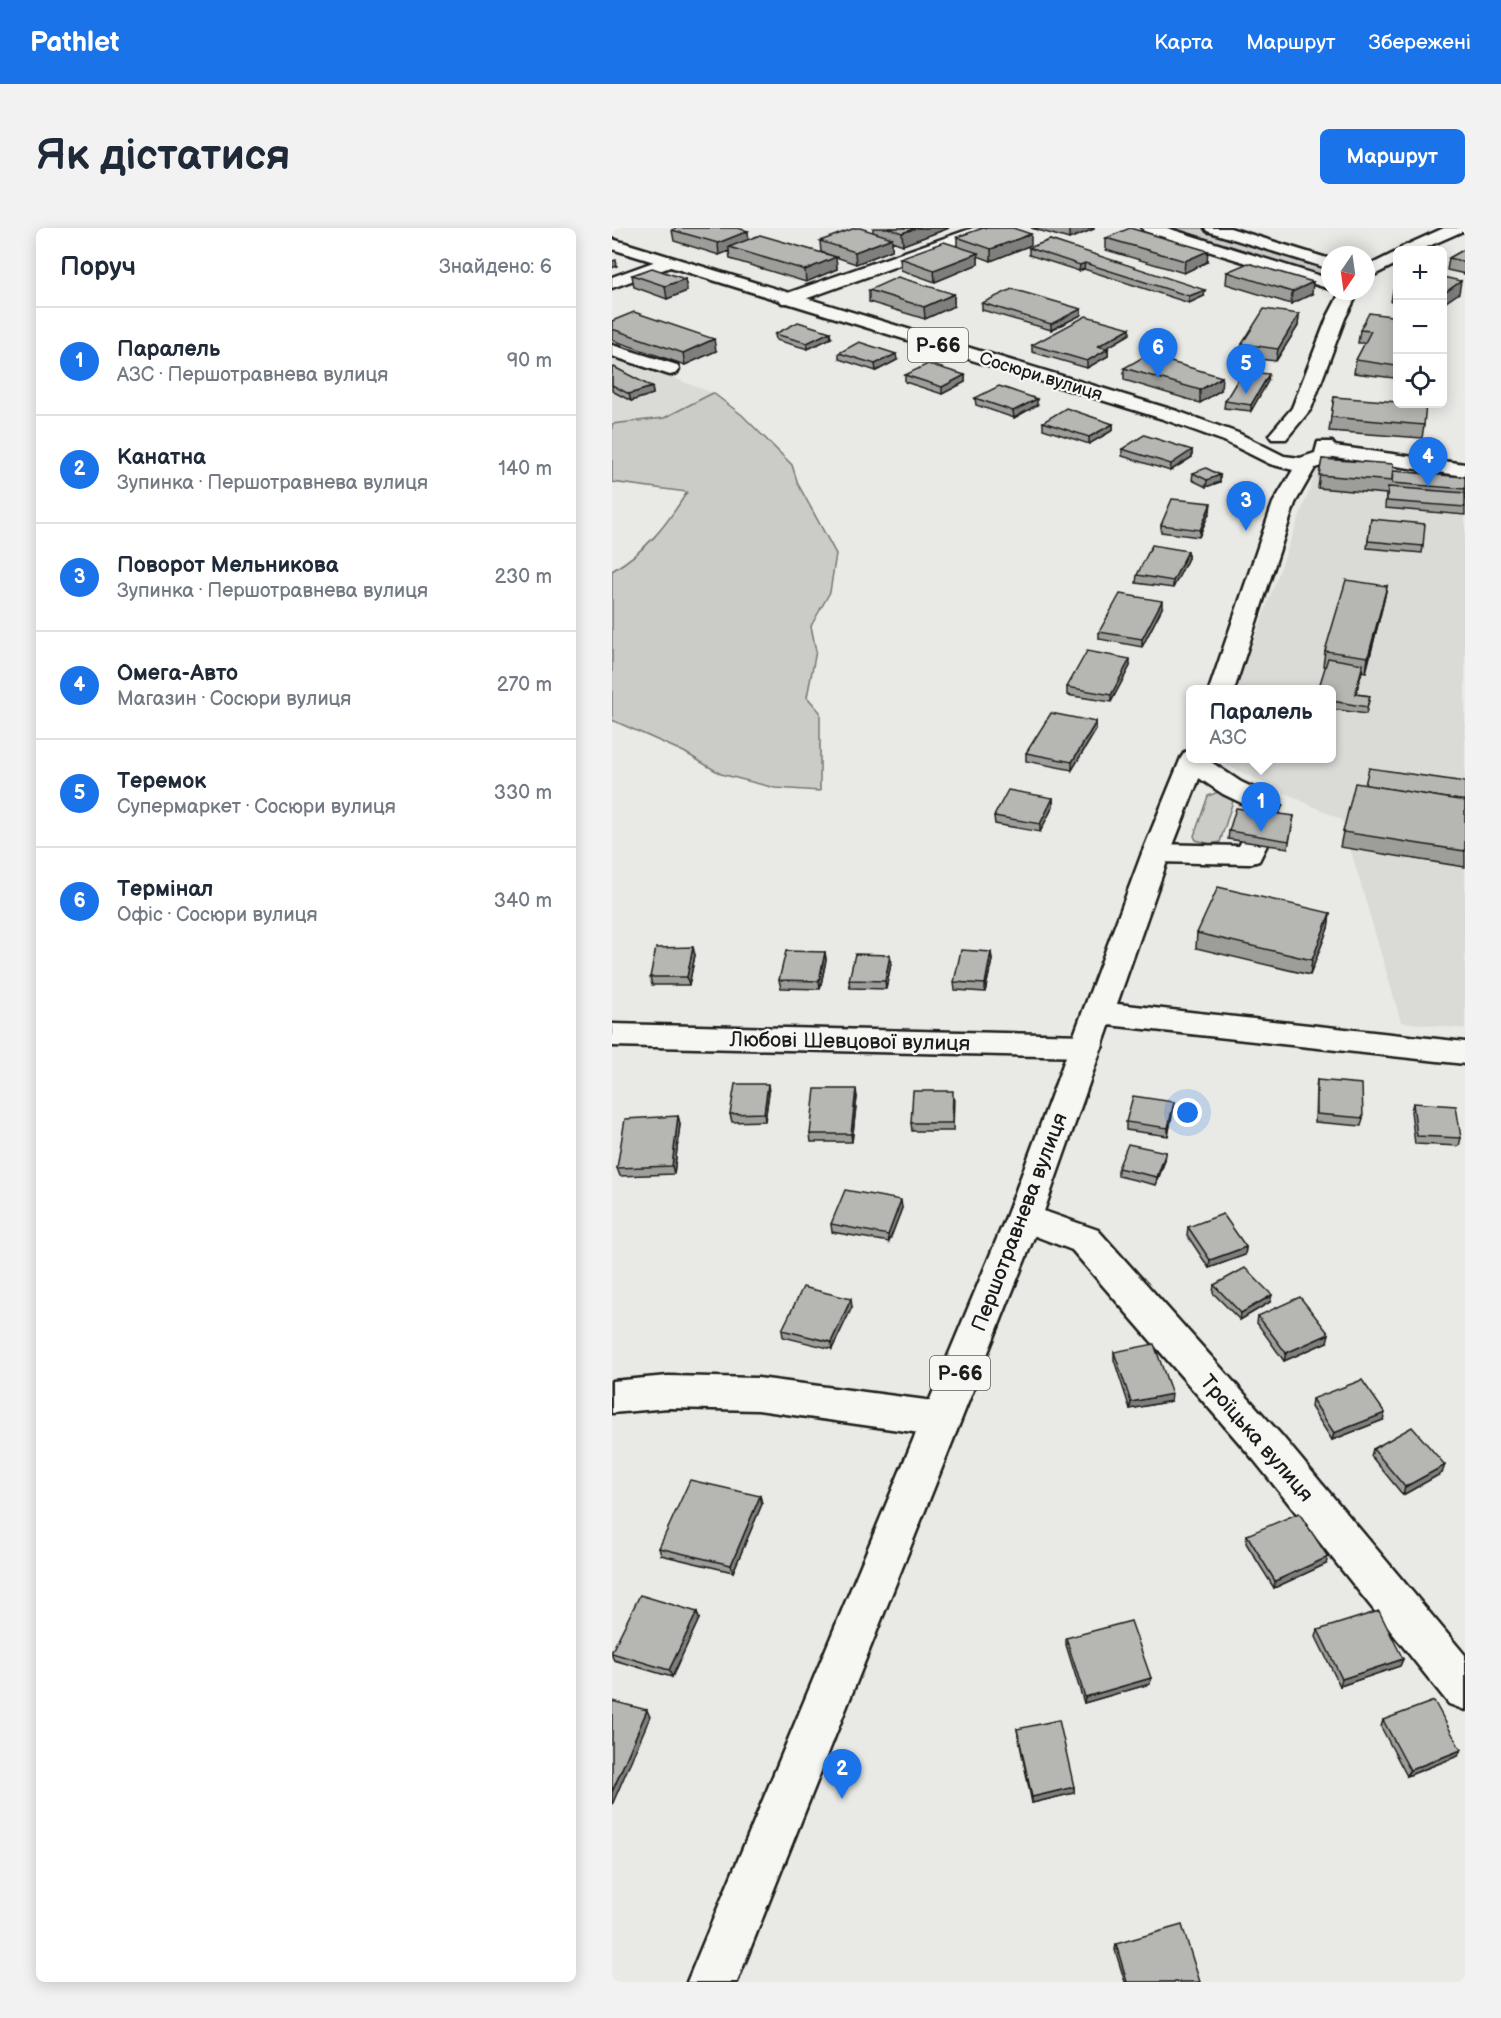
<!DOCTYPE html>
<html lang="uk">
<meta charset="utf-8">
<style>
:root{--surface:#fff;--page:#f2f2f3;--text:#1f2937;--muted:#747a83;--line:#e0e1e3;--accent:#1a73e8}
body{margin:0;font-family:"Balsamiq Sans",sans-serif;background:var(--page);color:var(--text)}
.controls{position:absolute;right:18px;top:18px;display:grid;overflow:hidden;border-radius:9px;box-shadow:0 3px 15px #0003}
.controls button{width:54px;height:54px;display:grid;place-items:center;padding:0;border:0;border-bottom:2px solid var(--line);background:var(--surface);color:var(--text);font:30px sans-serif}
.compass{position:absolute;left:709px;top:18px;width:54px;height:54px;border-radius:50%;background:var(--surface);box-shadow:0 3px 15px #0003;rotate:193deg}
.you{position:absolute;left:576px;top:885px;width:21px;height:21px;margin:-15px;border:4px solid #fff;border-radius:50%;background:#1a73e8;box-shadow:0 0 0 9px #1a73e833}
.badge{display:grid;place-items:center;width:39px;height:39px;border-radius:50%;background:var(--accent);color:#fff;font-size:20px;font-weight:700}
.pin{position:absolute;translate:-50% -50px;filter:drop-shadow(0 2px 3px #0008)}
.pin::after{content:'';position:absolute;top:32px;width:21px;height:18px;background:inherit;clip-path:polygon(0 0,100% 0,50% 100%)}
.popup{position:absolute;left:574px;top:457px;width:150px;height:78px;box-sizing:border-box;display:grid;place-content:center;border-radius:9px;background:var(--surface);filter:drop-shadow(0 2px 4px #0005);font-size:20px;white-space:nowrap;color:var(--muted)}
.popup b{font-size:22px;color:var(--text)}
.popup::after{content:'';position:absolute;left:50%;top:100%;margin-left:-12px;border:12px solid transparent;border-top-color:var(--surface)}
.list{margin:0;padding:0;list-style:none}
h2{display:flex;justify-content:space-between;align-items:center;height:78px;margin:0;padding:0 24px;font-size:26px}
h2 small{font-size:20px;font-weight:400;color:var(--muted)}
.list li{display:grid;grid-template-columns:39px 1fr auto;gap:18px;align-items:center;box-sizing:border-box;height:108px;padding:0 24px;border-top:2px solid var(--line)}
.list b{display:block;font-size:22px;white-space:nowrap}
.list p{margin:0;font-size:20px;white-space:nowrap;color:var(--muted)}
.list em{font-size:20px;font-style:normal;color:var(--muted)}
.icon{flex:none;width:33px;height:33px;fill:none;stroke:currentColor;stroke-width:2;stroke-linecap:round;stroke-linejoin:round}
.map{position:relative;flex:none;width:853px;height:1754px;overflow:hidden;border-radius:9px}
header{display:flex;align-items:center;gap:36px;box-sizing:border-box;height:84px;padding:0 30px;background:var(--accent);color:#fff}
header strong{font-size:28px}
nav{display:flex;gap:33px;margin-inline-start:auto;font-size:21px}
.intro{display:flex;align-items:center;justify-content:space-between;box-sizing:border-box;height:144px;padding:0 36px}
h1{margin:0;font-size:42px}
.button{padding:15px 27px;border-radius:9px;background:var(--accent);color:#fff;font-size:21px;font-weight:700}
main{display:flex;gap:36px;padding:0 36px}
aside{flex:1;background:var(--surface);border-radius:9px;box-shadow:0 3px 15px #0003}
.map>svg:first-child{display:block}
</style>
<header>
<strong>Pathlet</strong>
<nav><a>Карта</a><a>Маршрут</a><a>Збережені</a></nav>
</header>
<div class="intro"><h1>Як дістатися</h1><a class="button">Маршрут</a></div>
<main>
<aside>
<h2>Поруч<small>Знайдено: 6</small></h2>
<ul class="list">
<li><span class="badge">1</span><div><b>Паралель</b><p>АЗС · Першотравнева вулиця</p></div><em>90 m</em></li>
<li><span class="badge">2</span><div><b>Канатна</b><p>Зупинка · Першотравнева вулиця</p></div><em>140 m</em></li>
<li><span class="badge">3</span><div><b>Поворот Мельникова</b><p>Зупинка · Першотравнева вулиця</p></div><em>230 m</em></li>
<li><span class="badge">4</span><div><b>Омега-Авто</b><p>Магазин · Сосюри вулиця</p></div><em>270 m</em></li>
<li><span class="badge">5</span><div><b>Теремок</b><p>Супермаркет · Сосюри вулиця</p></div><em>330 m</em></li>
<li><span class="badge">6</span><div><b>Термінал</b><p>Офіс · Сосюри вулиця</p></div><em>340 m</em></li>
</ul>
</aside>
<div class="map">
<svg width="853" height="1754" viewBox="0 0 853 1754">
<rect width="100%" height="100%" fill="#e9e9e5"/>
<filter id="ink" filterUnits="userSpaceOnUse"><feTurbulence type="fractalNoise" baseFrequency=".0167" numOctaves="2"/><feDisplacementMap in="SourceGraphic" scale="12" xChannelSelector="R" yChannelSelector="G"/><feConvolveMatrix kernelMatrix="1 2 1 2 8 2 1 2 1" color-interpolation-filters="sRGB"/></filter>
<g filter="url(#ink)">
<!-- built -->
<g fill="#dadad6">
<polygon points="0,127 101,165 52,190 0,196"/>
<polygon points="705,241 853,254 853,801 789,794 730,592 602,531 720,530 720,462 624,461"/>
</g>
<!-- green -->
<g fill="#cbcbc7" stroke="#747472" stroke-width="1.5">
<polygon points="554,0 592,0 718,39 718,49"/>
<path d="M 101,165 L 130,187 L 180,237 L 186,256 L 224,326 L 218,364 L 199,398 L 204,423 L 195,469 L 208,484 L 208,563 L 163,560 L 109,546 L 72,524 L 0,492 L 0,343 C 36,321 53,299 75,264 L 0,254 L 0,196 L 52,190 Z"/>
<polygon points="606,564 621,570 621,573 608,614 598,616 584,612 582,608 596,568"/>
</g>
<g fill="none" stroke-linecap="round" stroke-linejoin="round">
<!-- minor casing -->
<g stroke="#1c1c1c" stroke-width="5">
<g id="minor">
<polygon points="361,0 384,0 382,3 182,75 170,75 167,71 170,67"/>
<polygon points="530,0 555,0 718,51 718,61 532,3"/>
<polygon points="55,29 61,30 63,34 61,38 0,60 0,49"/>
<polygon points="0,117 65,137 67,141 65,145 58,147 0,128"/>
<polygon points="715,217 853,236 853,248 708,227 705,223 708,219"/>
<polygon points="578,527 578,530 593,530 629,554 665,571 669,577 660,598 650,600 640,598 636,592 640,580 611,566 572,540 568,534 572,528"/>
<polygon points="642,607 652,609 656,615 647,633 637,636 544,634 534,631 530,625 534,619 544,616 627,618 632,609"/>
<polygon points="487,774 853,814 853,836 487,796 476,793 471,785 476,777"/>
<polygon points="0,796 475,807 486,810 491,818 486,826 475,829 0,818"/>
<polygon points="412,976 486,1002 670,1208 853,1427 853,1482 837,1476 642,1232 460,1022 400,999 394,989 400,979"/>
<polygon points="56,1148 146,1150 329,1174 343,1179 349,1191 343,1203 329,1208 146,1182 56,1180 0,1185 0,1153"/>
</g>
</g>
<!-- major casing -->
<g stroke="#1c1c1c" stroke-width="5">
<g id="major">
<polygon points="593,0 618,0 718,31 718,41 595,3"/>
<polygon points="832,0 853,0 851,3 808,22 788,22 790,19"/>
<polygon points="0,11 565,183 626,205 672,228 688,230 703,225 706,214 720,214 723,218 723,227 709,238 703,240 683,275 622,462 597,462 661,275 681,242 658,236 612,213 551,191 0,21"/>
<polygon points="786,23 786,35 754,51 754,39"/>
<polygon points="729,63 747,63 733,90 699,181 674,211 660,211 657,207 680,180 715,90"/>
<polygon points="578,523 578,530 595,530 558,625 430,989 125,1754 75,1754 394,989 530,625 569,530 573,524"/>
</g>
</g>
<!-- minor -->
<use href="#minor" fill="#f6f6f2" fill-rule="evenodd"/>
<!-- major -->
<use href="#major" fill="#f6f6f2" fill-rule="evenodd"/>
</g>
<!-- wall -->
<g fill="#9d9d9a" stroke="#1c1c1c" stroke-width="1.5">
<polygon points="261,0 337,0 291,17 280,13 280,22 244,36 224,29 225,41 194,54 118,31 117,23 107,27 62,13 60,2 137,11 223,29 209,24 208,13 261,4"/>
<polygon points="419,0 482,0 482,1 457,11"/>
<polygon points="345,9 419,17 379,33 366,28 366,36 323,54 289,42 288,30 345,18"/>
<polygon points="494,10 595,34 572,45 494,22"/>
<polygon points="438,12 592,68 577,75 472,41 467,43 417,27 417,20"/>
<polygon points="853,21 853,46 835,42 837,30"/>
<polygon points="615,44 700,66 679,76 614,56"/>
<polygon points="20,47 73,51 75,63 55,71 22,59"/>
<polygon points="786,59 786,75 779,74 781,62"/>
<polygon points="257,62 342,66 342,78 313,91 257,74"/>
<polygon points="370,75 469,81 469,87 439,102 370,82"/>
<polygon points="687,86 686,98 664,133 628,129 630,116"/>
<polygon points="786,89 786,142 782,150 742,145 744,132 753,115 746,115 748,102"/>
<polygon points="0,93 104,123 73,137 0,112"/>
<polygon points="163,106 219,110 196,121 164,112"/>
<polygon points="518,106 494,120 496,121 496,128 475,140 420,124 420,117"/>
<polygon points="227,125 285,132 264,143 227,131"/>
<polygon points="0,140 40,159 41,166 19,173 0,163"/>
<polygon points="512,140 609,162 588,175 512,152"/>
<polygon points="293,147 353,147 353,154 330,166 293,154"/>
<polygon points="656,153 639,183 612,180 613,173"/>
<polygon points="722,169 812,197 810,210 717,203"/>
<polygon points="363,170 425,177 402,190 364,177"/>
<polygon points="431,194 501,196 501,202 477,216 431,201"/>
<polygon points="510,221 580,222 580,229 558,243 510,228"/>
<polygon points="710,231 781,243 853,249 853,287 773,280 774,266 706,260"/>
<polygon points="581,245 608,247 608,254 594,259 580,252"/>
<polygon points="598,283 587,309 549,304 549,297"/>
<polygon points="759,291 811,318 810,325 755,320"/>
<polygon points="576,323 576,330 561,360 524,355 525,347"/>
<polygon points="775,358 772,372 754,444 750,443 744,466 758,468 754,486 720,481 720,462 713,438 711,438 713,423"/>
<polygon points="550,380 530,419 487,411 487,404"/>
<polygon points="518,438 499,474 455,467 455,459"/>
<polygon points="484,494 484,502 460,542 414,533 414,525"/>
<polygon points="853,554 853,639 728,619 731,604 753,557"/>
<polygon points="441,570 441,578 428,604 383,596 382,588"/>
<polygon points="682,588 676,620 616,611 617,603"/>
<polygon points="718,685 716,700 698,747 584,720 585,705"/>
<polygon points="213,724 214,732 208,761 169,760 167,752"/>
<polygon points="379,724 380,732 373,764 343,762 342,754"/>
<polygon points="83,727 77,757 40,757 38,749"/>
<polygon points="278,727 279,735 274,761 238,760 237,752"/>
<polygon points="705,852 751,890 749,898 703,894 704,860"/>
<polygon points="157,864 153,893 120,894 118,886"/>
<polygon points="245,869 240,914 199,914 198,906"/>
<polygon points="342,870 341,903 300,903 299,895"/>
<polygon points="801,875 849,910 847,918 803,916 799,883"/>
<polygon points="561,882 556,908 514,902 514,894"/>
<polygon points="66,888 68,896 62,946 8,948 5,940"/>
<polygon points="554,924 553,932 544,957 506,948 506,940"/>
<polygon points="290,980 277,1014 220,1004 219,996"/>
<polygon points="576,999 634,1019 633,1027 597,1040 575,1007"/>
<polygon points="602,1057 658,1074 628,1092 601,1065"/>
<polygon points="240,1079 220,1121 171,1109 170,1102"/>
<polygon points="646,1088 715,1114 672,1133 645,1095"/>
<polygon points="502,1124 559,1173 518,1181 502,1132"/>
<polygon points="700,1171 771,1192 720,1212 699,1179"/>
<polygon points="761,1221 830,1245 791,1267 759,1228"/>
<polygon points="148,1268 150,1276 121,1344 49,1327 47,1320"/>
<polygon points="635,1307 714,1336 662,1360 634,1315"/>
<polygon points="85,1384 87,1391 60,1449 2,1432 0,1428 0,1423"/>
<polygon points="706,1402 791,1431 788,1438 728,1458 704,1409"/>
<polygon points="454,1410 539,1450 538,1456 472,1475 454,1417"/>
<polygon points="771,1492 846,1528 795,1548 769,1499"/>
<polygon points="405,1501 462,1559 462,1565 420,1575 406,1507"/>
<polygon points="504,1716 588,1754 513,1754 503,1722"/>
</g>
<!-- shaded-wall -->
<g fill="#7f7f7d" stroke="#1c1c1c" stroke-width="1.5">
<polygon points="304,0 337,0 291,17 290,5"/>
<polygon points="457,0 482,0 482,1 457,11"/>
<polygon points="136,3 137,15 117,19 117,23 107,27 106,15"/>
<polygon points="419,6 419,17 379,33 379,21"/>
<polygon points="280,10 280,22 244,36 243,24"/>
<polygon points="596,23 595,34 572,45 573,33"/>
<polygon points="366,25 366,36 323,54 322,42"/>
<polygon points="224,29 225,41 194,54 193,42"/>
<polygon points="4,32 5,38 0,40 0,33"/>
<polygon points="473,35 472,41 467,43 468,37"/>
<polygon points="73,51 75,63 55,71 53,58"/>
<polygon points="849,53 847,65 831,76 831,66"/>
<polygon points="701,54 700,66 679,76 680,64"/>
<polygon points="593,62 592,68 577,75 577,68"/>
<polygon points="342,66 342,78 313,91 312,79"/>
<polygon points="469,81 469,87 439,102 439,96"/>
<polygon points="687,86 686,98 664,133 666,121"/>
<polygon points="518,100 518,106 486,125 486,118"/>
<polygon points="218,104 219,110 196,121 195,115"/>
<polygon points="102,111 104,123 73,137 71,125"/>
<polygon points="496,121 496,128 475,140 475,133"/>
<polygon points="284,126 285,132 264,143 263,136"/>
<polygon points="786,134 786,142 782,150 784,138"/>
<polygon points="657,146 656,153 639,183 639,177"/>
<polygon points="353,147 353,154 330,166 330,159"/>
<polygon points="610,149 609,162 588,175 588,162"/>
<polygon points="40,159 41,166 19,173 17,166"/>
<polygon points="425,171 425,177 402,190 401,183"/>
<polygon points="501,196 501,202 477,216 477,209"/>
<polygon points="580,222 580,229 558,243 559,236"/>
<polygon points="608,247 608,254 594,259 595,252"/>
<polygon points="599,275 598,283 587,309 588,302"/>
<polygon points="576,323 576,330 561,360 561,353"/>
<polygon points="775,358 772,372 754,444 756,429"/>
<polygon points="550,373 550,380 530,419 530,411"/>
<polygon points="518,431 518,438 499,474 499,467"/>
<polygon points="751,436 750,443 741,473 743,466"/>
<polygon points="484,494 484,502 460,542 460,534"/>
<polygon points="441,570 441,578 428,604 428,596"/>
<polygon points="718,685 716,700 698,747 700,732"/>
<polygon points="81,719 83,727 77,757 75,749"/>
<polygon points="213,724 214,732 208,761 207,753"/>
<polygon points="379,724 380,732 373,764 373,756"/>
<polygon points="278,727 279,735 274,761 273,753"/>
<polygon points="156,856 157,864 153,893 152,885"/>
<polygon points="244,861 245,869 240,914 239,906"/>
<polygon points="562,874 561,882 556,908 556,900"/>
<polygon points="66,888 68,896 62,946 60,938"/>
<polygon points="554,924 553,932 544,957 545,949"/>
<polygon points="289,972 290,980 277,1014 276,1007"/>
<polygon points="634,1019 633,1027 597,1040 598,1032"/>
<polygon points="660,1067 658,1074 628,1092 629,1085"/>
<polygon points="239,1071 240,1079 220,1121 219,1114"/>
<polygon points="717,1106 715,1114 672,1133 674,1125"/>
<polygon points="560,1166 559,1173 518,1181 519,1174"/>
<polygon points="773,1185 771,1192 720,1212 722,1205"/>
<polygon points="833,1237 830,1245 791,1267 793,1259"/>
<polygon points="148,1268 150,1276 121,1344 119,1337"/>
<polygon points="716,1329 714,1336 662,1360 663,1353"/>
<polygon points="85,1384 87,1391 60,1449 57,1442"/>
<polygon points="791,1431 788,1438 728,1458 730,1451"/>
<polygon points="539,1450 538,1456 472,1475 473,1469"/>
<polygon points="35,1482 38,1489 0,1577 0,1564"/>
<polygon points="849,1522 846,1528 795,1548 798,1542"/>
<polygon points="462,1559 462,1565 420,1575 420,1569"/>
</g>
<!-- building -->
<g fill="#b6b6b3" stroke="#1c1c1c" stroke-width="1.5">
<polygon points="64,0 125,0 136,3 106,15 60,2"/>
<polygon points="243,0 248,0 280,10 243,24 208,13"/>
<polygon points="276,0 304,0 290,5"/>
<polygon points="371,0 401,0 419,6 379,21 345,9"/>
<polygon points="518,0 596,23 573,33 494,10"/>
<polygon points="148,7 224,29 193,42 117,19"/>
<polygon points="438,12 593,62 577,68 473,35 468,37 417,20"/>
<polygon points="332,14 366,25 322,42 288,30"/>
<polygon points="853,21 853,34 837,30"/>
<polygon points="636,35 701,54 680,64 615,44"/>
<polygon points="40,40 73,51 53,58 20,47"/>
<polygon points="286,49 342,66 312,79 257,62"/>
<polygon points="831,49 849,53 831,66"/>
<polygon points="400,61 469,81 439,96 370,75"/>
<polygon points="652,81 687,86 666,121 630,116"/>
<polygon points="22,84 102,111 71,125 0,101 0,93"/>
<polygon points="757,85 786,89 786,134 784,138 744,132 759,103 748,102"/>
<polygon points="474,88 518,100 486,118 496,121 475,133 420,117"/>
<polygon points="186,94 218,104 195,115 163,106"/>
<polygon points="247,114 284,126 263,136 227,125"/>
<polygon points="535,127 610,149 588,162 512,140"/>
<polygon points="316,136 353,147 330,159 293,147"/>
<polygon points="2,139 40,159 17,166 0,157 0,140"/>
<polygon points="631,143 657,146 639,177 613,173"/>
<polygon points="387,158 425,171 401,183 363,170"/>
<polygon points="722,169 786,174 786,176 814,176 812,197 719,189"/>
<polygon points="454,180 501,196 477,209 431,194"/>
<polygon points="532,207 580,222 559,236 510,221"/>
<polygon points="710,231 781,236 780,253 707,247"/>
<polygon points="594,240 608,247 595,252 581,245"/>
<polygon points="781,243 853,249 853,261 780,255"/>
<polygon points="776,259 853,265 853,279 775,273"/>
<polygon points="560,271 599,275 588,302 549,297"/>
<polygon points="759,291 813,296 811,318 756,313"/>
<polygon points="540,317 576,323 561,353 525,347"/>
<polygon points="734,352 775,358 756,429 713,423"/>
<polygon points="508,366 550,373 530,411 487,404"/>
<polygon points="475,423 518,431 499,467 455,459"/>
<polygon points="716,430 751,436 743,466 758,468 755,479 720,473 720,462 706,462"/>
<polygon points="439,485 484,494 460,534 414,525"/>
<polygon points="757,540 853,554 853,573 753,557"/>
<polygon points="743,555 853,573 853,623 731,604"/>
<polygon points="396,562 441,570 428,596 382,588"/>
<polygon points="624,580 682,588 677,613 617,603"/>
<polygon points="606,659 718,685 700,732 585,705"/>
<polygon points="81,719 75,749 38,749 44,720"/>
<polygon points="349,722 379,724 373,756 342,754"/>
<polygon points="174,723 213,724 207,753 167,752"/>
<polygon points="243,726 278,727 273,753 237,752"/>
<polygon points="705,852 750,856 751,890 705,886"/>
<polygon points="123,856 156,856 152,885 118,886"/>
<polygon points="203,861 244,861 239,906 198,906"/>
<polygon points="301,863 341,863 340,895 299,895"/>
<polygon points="521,868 562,874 556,900 514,894"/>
<polygon points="801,875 844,878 849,910 805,908"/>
<polygon points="66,888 60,938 5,940 13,891"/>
<polygon points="516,916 554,924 545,949 506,940"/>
<polygon points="233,962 289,972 276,1007 219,996"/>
<polygon points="611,986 634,1019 598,1032 576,999"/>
<polygon points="633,1040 660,1067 629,1085 602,1057"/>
<polygon points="191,1059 239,1071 219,1114 170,1102"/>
<polygon points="688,1069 717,1106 674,1125 646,1088"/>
<polygon points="542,1116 560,1166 519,1174 502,1124"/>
<polygon points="750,1152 773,1185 722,1205 700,1171"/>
<polygon points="800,1199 833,1237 793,1259 761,1221"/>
<polygon points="78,1252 148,1268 119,1337 47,1320"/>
<polygon points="687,1285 716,1329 663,1353 635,1307"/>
<polygon points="28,1367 85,1384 57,1442 0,1425 0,1423"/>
<polygon points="767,1383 791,1431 730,1451 706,1402"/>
<polygon points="519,1393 539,1450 473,1469 454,1410"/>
<polygon points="0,1473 35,1482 0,1564"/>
<polygon points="822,1473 849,1522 798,1542 771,1492"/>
<polygon points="447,1492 462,1559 420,1569 405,1501"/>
<polygon points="570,1697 588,1754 515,1754 504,1716"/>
</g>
</g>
<g text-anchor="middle" stroke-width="4.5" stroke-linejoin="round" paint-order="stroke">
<!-- far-street labels -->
<g font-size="18" fill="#1c1c1c" stroke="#f6f6f2">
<text transform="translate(429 148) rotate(17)" y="6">Сосюри вулиця</text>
</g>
<!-- shield labels -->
<g fill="#f6f6f2" stroke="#5d5d5c" stroke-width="1.5">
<rect x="296" y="100" width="60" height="34" rx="4.5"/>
<rect x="318" y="1128" width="60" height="34" rx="4.5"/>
</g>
<g font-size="20" font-weight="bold" fill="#1c1c1c">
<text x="326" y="124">Р-66</text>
<text x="348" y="1152">Р-66</text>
</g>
<!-- street labels -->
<g font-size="21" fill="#1c1c1c" stroke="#f6f6f2">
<text transform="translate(238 813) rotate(1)" y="7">Любові Шевцової вулиця</text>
<text transform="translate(407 994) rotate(-69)" y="7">Першотравнева вулиця</text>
<text transform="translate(645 1210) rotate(49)" y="7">Троїцька вулиця</text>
</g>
</g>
</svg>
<div class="controls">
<button>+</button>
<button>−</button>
<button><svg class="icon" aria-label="locate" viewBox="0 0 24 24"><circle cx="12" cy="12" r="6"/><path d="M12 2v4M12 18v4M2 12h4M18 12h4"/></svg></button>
</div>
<svg class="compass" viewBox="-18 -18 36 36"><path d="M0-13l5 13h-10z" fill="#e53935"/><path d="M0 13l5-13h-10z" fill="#747a83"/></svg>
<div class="you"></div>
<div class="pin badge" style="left:649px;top:604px">1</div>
<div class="popup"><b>Паралель</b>АЗС</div>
<div class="pin badge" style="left:230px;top:1571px">2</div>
<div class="pin badge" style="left:634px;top:303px">3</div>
<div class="pin badge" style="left:816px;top:259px">4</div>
<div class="pin badge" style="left:634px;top:166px">5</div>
<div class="pin badge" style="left:546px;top:150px">6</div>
</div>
</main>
